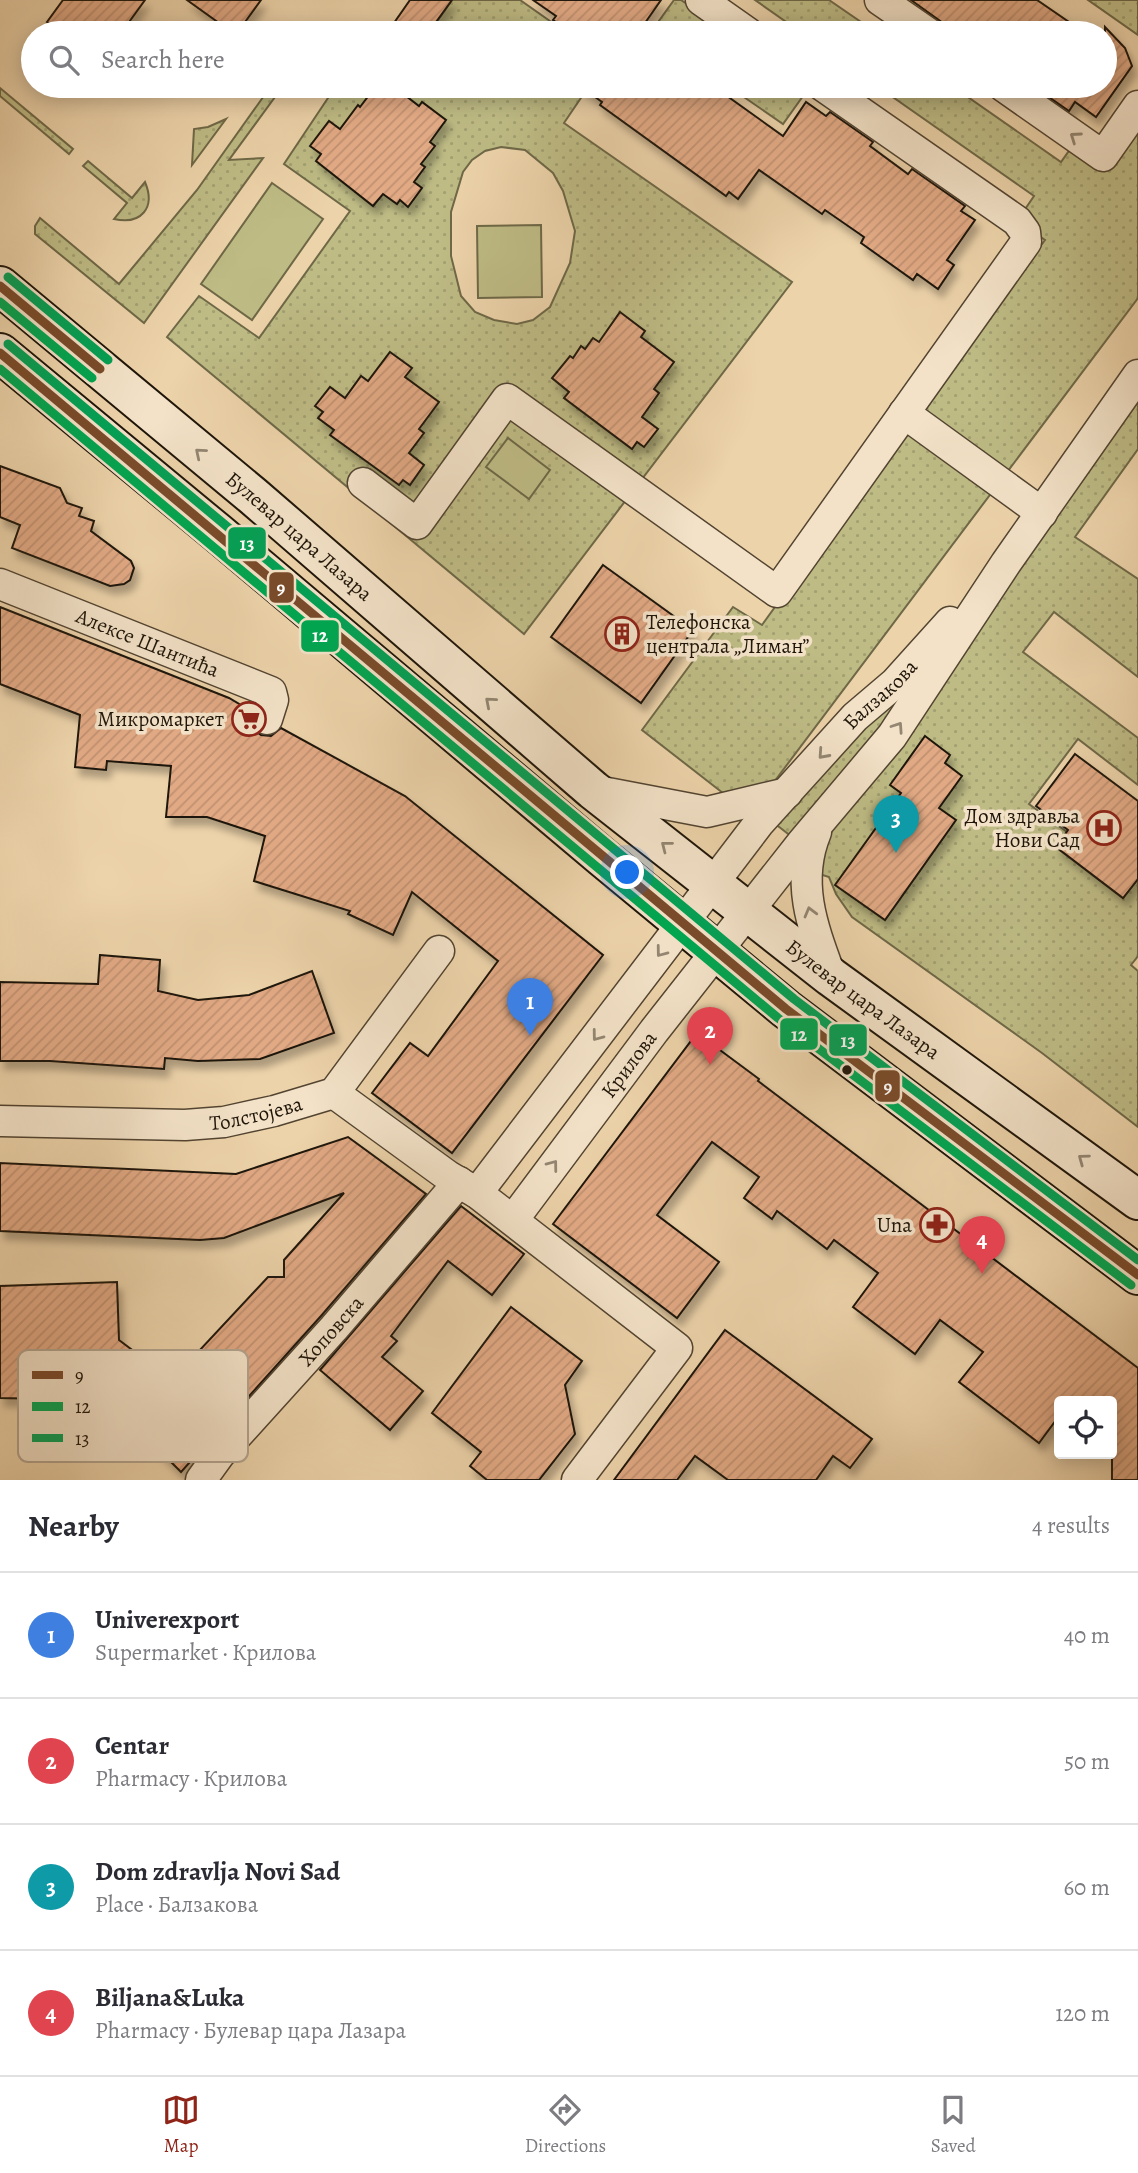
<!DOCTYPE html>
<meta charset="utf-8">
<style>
:root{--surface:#fff;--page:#f2f2f3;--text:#2b2b33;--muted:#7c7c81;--line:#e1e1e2;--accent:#8f2418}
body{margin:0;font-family:Alegreya,serif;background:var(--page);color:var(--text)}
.controls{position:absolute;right:21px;bottom:21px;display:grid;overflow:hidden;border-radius:7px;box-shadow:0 4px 18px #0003}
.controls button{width:63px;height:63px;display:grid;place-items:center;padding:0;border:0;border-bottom:2px solid var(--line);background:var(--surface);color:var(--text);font:35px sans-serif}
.you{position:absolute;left:628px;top:873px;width:24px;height:24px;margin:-18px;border:5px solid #fff;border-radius:50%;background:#1a73e8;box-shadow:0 0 0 10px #1a73e833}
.badge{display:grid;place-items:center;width:46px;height:46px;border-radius:50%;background:var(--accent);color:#fff;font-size:23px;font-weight:700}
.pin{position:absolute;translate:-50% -58px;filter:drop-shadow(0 2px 4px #0008)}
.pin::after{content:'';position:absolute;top:37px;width:24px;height:21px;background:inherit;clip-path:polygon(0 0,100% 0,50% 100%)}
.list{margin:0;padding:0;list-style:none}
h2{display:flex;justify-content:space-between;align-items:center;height:91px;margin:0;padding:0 28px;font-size:30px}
h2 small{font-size:23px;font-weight:400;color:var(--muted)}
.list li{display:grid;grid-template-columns:46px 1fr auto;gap:21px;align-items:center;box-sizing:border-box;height:126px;padding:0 28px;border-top:2px solid var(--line)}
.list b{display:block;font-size:26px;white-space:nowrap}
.list p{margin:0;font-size:23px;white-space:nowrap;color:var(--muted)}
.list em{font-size:23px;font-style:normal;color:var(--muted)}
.icon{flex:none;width:38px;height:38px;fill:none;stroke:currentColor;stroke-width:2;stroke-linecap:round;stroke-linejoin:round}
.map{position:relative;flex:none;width:1138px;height:1480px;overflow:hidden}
.search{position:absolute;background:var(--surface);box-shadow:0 4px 18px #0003;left:21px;right:21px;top:21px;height:77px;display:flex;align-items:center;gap:18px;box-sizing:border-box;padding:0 24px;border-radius:38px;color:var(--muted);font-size:26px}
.sheet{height:595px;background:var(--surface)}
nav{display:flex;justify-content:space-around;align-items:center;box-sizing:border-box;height:98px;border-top:2px solid var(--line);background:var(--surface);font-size:19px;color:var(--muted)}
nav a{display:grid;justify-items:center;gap:4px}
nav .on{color:var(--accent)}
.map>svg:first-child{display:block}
</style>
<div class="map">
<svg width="1138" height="1480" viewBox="0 0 1138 1480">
<defs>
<pattern id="grass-dots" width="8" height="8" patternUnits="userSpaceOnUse" patternTransform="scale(1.75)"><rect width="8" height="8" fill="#bebb85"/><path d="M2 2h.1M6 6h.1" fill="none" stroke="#a3a072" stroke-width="1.8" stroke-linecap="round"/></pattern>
<pattern id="building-hatch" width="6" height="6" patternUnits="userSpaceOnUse" patternTransform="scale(1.75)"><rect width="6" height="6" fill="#e1a984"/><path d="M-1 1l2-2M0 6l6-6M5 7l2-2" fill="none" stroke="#c19171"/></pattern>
<filter id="shadow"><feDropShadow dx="4.5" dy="8" stdDeviation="3.5" flood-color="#0004"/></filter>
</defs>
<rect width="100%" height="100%" fill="#edd3aa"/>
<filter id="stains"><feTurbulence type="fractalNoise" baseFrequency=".00286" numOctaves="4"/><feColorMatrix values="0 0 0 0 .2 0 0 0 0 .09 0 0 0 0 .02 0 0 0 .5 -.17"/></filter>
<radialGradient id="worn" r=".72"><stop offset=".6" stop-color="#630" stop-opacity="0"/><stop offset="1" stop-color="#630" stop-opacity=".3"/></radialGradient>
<!-- grass -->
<g fill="url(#grass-dots)" stroke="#6e6847" stroke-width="2" fill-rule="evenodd">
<polygon points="452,0 520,0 567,33 429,33"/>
<polygon points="674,0 681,0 729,33 653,33 651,32"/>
<polygon points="755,0 829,0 877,33 802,33"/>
<polygon points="1088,0 1138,0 1138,35"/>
<polygon points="271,86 283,86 229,160 263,158 144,323 35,234 35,226 40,218 119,284 197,190"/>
<path d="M 336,86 L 589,86 L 564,123 L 792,282 L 524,634 L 167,337 L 199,296 L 259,338 L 350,211 L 284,164 ZM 501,147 L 525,150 L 553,173 L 563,191 L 575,231 L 570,263 L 550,307 L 533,320 L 517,324 L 494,320 L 475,312 L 461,296 L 451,256 L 451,212 L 463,172 L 472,160 L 485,151 Z"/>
<polygon points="728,86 804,86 808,89 783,124"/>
<polygon points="877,86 952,86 1061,162 1078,138 1088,146 1138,119 1138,298 768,790 728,797 642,730 733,607 762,625 911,419 1045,240 1017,221 1034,196"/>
<polygon points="0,88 73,149 69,154 0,96"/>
<polygon points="226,119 192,165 194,129 208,127"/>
<path d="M 88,161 L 132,198 L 145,182 C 156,208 141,225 114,219 L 127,203 L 83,166 Z"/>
<polygon points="1138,384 1138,449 1075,537 1138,579 1138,677 1054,612 1023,652 1138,738 1138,785 1078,739 1029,804 1067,832 1056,847 1123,898 1138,879 1138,956 1131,965 1138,971 1138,1127 1042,1053 852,917 836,894 829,877 816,873 801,844 765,816 947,625"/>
</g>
<!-- park -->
<g fill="#bebb85" stroke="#6e6847" stroke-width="2">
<polygon points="272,183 323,219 252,320 201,284"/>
<polygon points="541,225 542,297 478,298 477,226"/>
<polygon points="508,438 550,470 529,499 486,467"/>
</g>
<!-- building -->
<g fill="url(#building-hatch)" stroke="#1e1509" stroke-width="2" filter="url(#shadow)">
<polygon points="63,0 145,0 121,33 64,33 47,22"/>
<polygon points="187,0 261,0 237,33 233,33"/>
<polygon points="410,0 452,0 428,33 387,33"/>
<polygon points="533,0 661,0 638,33 572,33 553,20 556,16"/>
<polygon points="911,0 1037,0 1085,33 957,33"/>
<polygon points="1105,27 1125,48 1132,66 1096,117 1075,102 1069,111 1033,86 1105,86"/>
<polygon points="376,86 393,86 419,106 422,102 446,120 430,142 435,146 421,164 425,167 414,182 422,188 408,207 400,200 397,204 383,194 373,206 316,161 321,154 310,146 329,121 340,129 358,105 360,107"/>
<polygon points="580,86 703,86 717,96 720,91 783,136 806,102 826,116 830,112 873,142 870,146 908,174 912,169 965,206 961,211 975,220 947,260 954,265 938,289 917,274 913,280 861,243 864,237 825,210 822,214 759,170 738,199 729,192 726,196 600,105 602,102"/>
<polygon points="620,312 645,331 641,337 674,362 654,389 659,393 642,417 658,429 644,447 637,442 632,449 564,398 569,392 552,378 570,356 573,358 581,346 585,349 593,338 599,342"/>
<polygon points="390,352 412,368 405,377 439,402 419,429 424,433 409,453 424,465 410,485 403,480 399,485 330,435 334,430 318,418 323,412 315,406 330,387 345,398 361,376 368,381"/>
<polygon points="0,466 60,488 67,503 82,508 79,516 94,521 91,531 131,561 134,568 130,580 124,584 110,586 12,548 20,525 0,517"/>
<polygon points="603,565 693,630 641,703 551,637"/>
<polygon points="0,607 229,698 251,711 250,723 254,730 261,735 271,736 281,728 405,796 603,955 452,1153 372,1093 410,1043 428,1056 498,961 412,892 393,935 348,914 350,911 254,881 265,836 207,817 166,817 171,766 107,761 106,770 75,767 80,715 0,684"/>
<polygon points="925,736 950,755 945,763 962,776 939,808 956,820 885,920 835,885 901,793 890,785"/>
<polygon points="1075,754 1138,801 1138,879 1123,898 1056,847 1068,830 1036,806"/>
<polygon points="100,955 160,960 158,991 198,1000 249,995 312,971 334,1033 260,1059 198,1061 165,1058 164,1069 50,1061 0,1061 0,982 98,984"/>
<polygon points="697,1033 759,1079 758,1081 1138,1368 1138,1480 1112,1480 1112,1401 1059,1401 1059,1416 1039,1443 959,1382 983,1352 940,1320 915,1354 853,1307 878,1273 834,1240 827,1249 777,1211 772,1219 744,1198 759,1177 712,1142 657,1215 719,1262 677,1318 553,1224"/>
<polygon points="348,1137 426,1194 321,1316 181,1472 116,1407 46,1404 46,1399 0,1398 0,1286 117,1282 119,1340 172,1380 268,1277 284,1277 284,1260 344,1193 224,1238 200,1240 0,1231 0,1163 236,1174"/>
<polygon points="461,1206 524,1254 492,1295 448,1261 391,1336 397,1341 382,1357 423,1391 390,1430 320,1370"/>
<polygon points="511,1307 582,1361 565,1385 575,1434 539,1480 487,1480 470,1466 481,1452 432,1413"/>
<polygon points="725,1330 872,1439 850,1468 833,1456 816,1480 728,1480 695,1456 677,1480 614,1480"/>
</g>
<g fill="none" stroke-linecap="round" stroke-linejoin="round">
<!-- street casing -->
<g stroke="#524431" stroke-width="33">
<g id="street">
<polyline points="701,0 748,33"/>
<polyline points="880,0 928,33"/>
<polyline points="1003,86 1103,156 1138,106"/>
<polyline points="904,413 1042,513"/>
<polyline points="363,483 417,524 507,399 777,592 1026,242 1025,232 1017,221 823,86"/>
<path id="s1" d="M 0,584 L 271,692 L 273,700 L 267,719"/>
<polyline points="597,791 707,812 787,793"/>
<path d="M 816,832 C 795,883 813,928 831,977"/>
<polyline points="334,1093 448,1176 477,1193 677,1348 577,1480"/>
<path id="s2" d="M 0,1121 L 185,1125 L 224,1122 L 274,1111 L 334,1093 L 439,951"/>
<path id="s3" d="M 477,1193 L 759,823 L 855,717 L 895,683 L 950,622"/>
<path id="s4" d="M 513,1220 L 654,1031 L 801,844 L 892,736 L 1006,563 L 1138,375"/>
<path id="s5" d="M 201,1480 L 219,1455 L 334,1328 L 459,1182"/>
</g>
</g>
<!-- secondary casing -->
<g stroke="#1e1509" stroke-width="42">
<g id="secondary">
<path id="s6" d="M 0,286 L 253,496 L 593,790 L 831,977 L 1138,1200"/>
<polyline points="0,353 218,533 602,857 786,1009 1138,1275"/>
</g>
</g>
<!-- street -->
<use href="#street" stroke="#f3e2c8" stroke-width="30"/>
<!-- secondary -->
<use href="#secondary" stroke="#f3e2c8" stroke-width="38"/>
<!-- bus-1 casing -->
<g stroke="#f3e2c8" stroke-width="14">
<g id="bus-1">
<polyline points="0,286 100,369"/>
<polyline points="0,353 786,1009 1138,1275"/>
</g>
</g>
<!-- bus-2 casing -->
<g stroke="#f3e2c8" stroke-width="14">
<g id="bus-2">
<polyline points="0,302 92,378"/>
<polyline points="0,369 778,1018 1131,1285"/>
</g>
</g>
<!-- bus-3 casing -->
<g stroke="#f3e2c8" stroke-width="14">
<g id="bus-3">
<polyline points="8,277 108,360"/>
<polyline points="8,344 794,999 1138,1260"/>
</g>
</g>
<!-- bus-1 -->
<use href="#bus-1" stroke="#7a4b2a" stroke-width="9"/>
<!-- bus-2 -->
<use href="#bus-2" stroke="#00a651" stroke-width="9"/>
<!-- bus-3 -->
<use href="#bus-3" stroke="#02a155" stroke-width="9"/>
</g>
<!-- one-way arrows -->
<defs><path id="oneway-chevron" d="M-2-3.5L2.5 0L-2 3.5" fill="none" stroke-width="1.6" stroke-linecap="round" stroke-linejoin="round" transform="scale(1.75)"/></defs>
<g stroke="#938672">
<use href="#oneway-chevron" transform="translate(1075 137) rotate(-145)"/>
<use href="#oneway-chevron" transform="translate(200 453) rotate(-140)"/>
<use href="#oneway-chevron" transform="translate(490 702) rotate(-139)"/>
<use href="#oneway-chevron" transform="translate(898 727) rotate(-56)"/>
<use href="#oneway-chevron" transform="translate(823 754) rotate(132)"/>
<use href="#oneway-chevron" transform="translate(666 846) rotate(-142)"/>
<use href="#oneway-chevron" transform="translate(810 912) rotate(-105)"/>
<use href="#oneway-chevron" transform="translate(661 952) rotate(127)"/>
<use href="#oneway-chevron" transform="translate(597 1036) rotate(127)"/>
<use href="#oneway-chevron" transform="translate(1083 1159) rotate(-144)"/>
<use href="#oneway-chevron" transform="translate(553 1165) rotate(-53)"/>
</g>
<!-- icons -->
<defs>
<g id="building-ring" transform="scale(1.75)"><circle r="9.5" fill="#f3e2c8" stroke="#8f2418" stroke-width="1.5"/><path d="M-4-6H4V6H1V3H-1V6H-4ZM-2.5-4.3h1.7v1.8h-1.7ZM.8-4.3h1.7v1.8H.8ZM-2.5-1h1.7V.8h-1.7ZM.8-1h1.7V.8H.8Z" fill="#8f2418"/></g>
<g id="supermarket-ring" transform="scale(1.75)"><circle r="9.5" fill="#f3e2c8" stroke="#8f2418" stroke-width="1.5"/><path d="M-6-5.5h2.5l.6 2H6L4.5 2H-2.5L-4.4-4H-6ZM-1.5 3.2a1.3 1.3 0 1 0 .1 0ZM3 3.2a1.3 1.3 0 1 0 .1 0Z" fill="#8f2418"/></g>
<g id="hospital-ring" transform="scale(1.75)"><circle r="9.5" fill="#f3e2c8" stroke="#8f2418" stroke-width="1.5"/><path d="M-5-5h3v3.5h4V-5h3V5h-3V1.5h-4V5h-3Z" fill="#8f2418"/></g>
<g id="pharmacy-ring" transform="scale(1.75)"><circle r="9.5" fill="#f3e2c8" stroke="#8f2418" stroke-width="1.5"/><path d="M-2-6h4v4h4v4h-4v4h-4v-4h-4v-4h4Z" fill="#8f2418"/></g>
</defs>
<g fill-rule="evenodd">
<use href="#building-ring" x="622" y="634"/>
<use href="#supermarket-ring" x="249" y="719"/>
<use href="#hospital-ring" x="1104" y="828"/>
<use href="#pharmacy-ring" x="937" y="1225"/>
</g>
<!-- markers -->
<circle fill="#1e1509" stroke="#f3e2c8" stroke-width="2.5" cx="847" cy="1070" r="6"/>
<g text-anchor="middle" stroke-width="7" stroke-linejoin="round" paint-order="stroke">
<!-- street labels -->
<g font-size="21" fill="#1e1509" stroke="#f3e2c8">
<text dy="7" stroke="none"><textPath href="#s6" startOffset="390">Булевар цара Лазара</textPath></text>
<text dy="7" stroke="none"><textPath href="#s1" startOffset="159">Алексе Шантића</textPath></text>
<text dy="7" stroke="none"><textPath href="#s3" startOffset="642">Балзакова</textPath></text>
<text dy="7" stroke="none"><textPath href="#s6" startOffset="1120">Булевар цара Лазара</textPath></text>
<text dy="7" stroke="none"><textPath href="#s4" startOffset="194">Крилова</textPath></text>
<text dy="7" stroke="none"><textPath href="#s2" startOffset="257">Толстојева</textPath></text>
<text dy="7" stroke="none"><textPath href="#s5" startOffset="198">Хоповска</textPath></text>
</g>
<!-- poi labels -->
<g font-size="21" fill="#1e1509" stroke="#f3e2c8" text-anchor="end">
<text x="646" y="629" text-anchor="start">Телефонска<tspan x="646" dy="24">централа „Лиман”</tspan></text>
<text x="224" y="726">Микромаркет</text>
<text x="1080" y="823">Дом здравља<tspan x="1080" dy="24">Нови Сад</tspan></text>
<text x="912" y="1232">Una</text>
</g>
</g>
<!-- legend -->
<rect x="18" y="1350" width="230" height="112" rx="10" fill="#f3e2c8" stroke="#b3a48f" stroke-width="2"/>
<rect x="32" y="1371" width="31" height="8" fill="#7a4b2a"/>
<rect x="32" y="1402" width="31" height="9" fill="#00a651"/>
<rect x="32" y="1434" width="31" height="8" fill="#02a155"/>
<g font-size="19" fill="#1e1509">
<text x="75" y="1382">9</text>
<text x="75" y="1413">12</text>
<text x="75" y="1445">13</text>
</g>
<g stroke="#f3e2c8" stroke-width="2.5">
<rect x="227" y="526" width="40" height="34" rx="7" fill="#02a155"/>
<rect x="268" y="571" width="27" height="33" rx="7" fill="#7a4b2a"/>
<rect x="300" y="619" width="40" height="34" rx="7" fill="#00a651"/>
<rect x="779" y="1017" width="40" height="34" rx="7" fill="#00a651"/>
<rect x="828" y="1023" width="40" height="34" rx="7" fill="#02a155"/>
<rect x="874" y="1069" width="27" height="34" rx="7" fill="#7a4b2a"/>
</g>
<g font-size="19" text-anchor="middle" font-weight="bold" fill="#fff">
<text x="247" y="550">13</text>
<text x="281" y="594">9</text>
<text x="320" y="642">12</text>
<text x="799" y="1041">12</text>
<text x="848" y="1047">13</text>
<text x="888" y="1093">9</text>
</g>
<rect width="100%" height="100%" filter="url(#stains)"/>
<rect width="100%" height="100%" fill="url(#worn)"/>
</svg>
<div class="controls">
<button><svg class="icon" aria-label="locate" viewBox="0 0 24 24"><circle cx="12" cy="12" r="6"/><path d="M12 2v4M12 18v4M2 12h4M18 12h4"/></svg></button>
</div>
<div class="you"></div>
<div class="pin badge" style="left:530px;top:1036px;background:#3f7fe0">1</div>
<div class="pin badge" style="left:710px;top:1065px;background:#e0444e">2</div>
<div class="pin badge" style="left:896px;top:853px;background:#0f9aa8">3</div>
<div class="pin badge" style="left:982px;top:1274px;background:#e0444e">4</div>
<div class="search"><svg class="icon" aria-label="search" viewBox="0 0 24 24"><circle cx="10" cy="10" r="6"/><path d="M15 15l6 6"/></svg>Search here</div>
</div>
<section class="sheet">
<h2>Nearby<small>4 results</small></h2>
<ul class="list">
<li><span class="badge" style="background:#3f7fe0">1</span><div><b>Univerexport</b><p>Supermarket · Крилова</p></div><em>40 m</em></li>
<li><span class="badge" style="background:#e0444e">2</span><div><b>Centar</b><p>Pharmacy · Крилова</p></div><em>50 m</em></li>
<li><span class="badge" style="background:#0f9aa8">3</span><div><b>Dom zdravlja Novi Sad</b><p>Place · Балзакова</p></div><em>60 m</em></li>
<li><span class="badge" style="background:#e0444e">4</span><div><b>Biljana&amp;Luka</b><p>Pharmacy · Булевар цара Лазара</p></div><em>120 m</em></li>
</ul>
</section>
<nav>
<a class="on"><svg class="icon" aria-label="map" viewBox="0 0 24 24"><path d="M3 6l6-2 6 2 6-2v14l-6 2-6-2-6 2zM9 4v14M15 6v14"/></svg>Map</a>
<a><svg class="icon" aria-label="directions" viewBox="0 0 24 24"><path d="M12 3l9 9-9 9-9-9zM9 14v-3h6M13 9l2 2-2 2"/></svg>Directions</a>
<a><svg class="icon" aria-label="saved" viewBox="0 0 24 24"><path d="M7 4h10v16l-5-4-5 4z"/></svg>Saved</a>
</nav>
